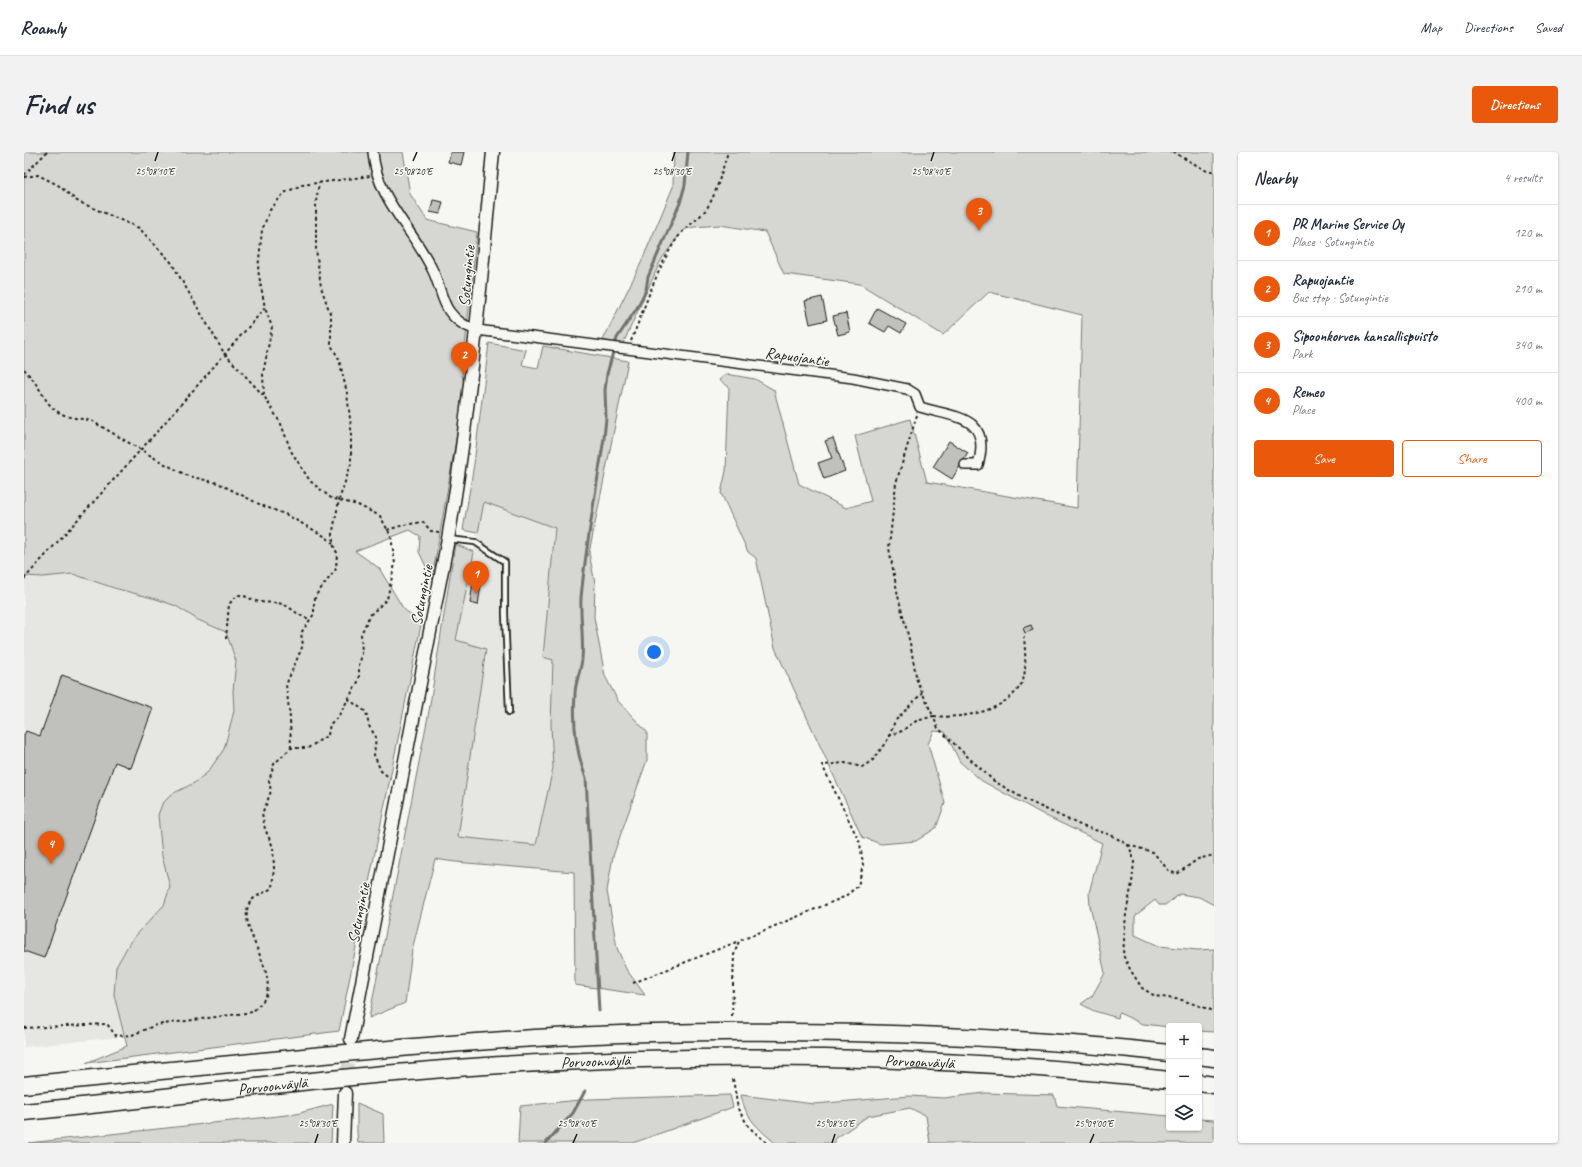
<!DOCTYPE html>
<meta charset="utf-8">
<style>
:root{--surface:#fff;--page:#f2f2f3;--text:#1f2937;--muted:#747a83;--line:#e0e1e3;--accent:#ea580c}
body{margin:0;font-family:Caveat,sans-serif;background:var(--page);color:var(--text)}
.controls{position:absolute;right:12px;bottom:12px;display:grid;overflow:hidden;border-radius:4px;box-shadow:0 1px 3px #0004}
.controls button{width:36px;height:36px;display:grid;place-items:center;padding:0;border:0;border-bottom:1px solid var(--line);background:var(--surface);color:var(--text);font:20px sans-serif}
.you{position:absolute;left:630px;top:500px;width:14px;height:14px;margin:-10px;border:3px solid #fff;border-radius:50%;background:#1a73e8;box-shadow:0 0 0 6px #1a73e833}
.badge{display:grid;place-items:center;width:26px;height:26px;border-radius:50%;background:var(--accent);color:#fff;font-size:13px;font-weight:700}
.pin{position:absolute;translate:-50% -33px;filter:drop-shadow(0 1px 2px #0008)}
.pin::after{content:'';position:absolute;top:21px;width:14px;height:12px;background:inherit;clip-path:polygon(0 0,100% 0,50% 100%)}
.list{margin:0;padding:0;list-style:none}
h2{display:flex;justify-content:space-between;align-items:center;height:52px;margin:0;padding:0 16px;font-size:17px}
h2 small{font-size:13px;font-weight:400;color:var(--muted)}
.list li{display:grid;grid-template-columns:26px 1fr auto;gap:12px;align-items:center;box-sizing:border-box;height:56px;padding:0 16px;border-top:1px solid var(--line)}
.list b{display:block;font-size:15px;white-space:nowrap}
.list p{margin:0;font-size:13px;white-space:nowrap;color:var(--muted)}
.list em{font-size:13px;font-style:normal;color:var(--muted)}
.actions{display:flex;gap:8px;padding:12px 16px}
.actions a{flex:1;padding:9px 0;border:1px solid var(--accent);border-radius:4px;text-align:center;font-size:14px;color:var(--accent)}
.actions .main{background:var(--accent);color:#fff}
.icon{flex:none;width:22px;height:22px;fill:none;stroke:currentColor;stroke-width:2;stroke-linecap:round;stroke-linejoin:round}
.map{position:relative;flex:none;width:1190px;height:991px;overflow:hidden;border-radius:4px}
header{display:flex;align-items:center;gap:24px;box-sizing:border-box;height:56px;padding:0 20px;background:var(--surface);border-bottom:1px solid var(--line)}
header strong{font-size:19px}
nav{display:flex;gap:22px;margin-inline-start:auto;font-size:14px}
.intro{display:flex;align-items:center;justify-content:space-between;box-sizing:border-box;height:96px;padding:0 24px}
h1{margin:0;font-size:28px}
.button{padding:10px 18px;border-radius:4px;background:var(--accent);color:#fff;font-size:14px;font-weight:700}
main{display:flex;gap:24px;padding:0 24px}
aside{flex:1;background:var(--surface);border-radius:4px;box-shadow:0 1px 3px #0004}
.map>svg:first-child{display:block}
</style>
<header>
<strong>Roamly</strong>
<nav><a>Map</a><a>Directions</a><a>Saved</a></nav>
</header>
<div class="intro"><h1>Find us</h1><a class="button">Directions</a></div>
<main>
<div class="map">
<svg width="1190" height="991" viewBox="0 0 1190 991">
<rect width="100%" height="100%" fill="#f6f6f2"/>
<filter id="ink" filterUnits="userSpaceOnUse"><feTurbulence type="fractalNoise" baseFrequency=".025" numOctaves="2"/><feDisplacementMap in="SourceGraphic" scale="8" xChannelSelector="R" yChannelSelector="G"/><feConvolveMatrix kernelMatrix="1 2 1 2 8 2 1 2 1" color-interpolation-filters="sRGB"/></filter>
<g filter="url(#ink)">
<!-- built -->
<g fill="#e6e6e2">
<polygon points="460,350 531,376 519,505 529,508 527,573 529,616 512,693 434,685 462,497 432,489"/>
<polygon points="49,422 90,436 132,447 152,454 174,468 202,480 212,509 209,539 210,559 200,597 184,620 170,631 148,642 138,704 146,735 140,753 106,790 90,843 99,879 96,885 0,895 0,424 19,425"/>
</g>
<!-- green -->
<g fill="#d6d6d2" stroke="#797977">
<polygon points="0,0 379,0 386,42 403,68 453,80 438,223 441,236 408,427 395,400 396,384 386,378 331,399 355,416 379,456 397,473 315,879 62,911 103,894 90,843 92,815 106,790 140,753 146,735 138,704 134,663 138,652 148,642 170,631 184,620 200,597 210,559 209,539 212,509 202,480 174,468 152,454 132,447 90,436 49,422 19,425 0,424"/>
<polygon points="650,0 1190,0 1190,753 1175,745 1156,742 1141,753 1135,753 1131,748 1111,764 1111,783 1135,794 1174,798 1190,797 1190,880 1175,879 1175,874 1145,874 1145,875 1119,872 1095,861 1094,866 1070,859 1057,852 1068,844 1081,821 1066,754 1065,741 1078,691 1022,664 958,629 936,610 921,580 910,579 904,592 921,651 912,676 892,689 857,692 838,685 751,496 732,406 724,400 697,341 702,319 705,235 695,228 702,222 731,227 750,238 775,332 822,356 847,349 831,284 886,267 903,330 1053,356 1058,163 965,140 919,183 836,132 760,122 741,80 696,73 670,75 659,78 637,108 598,194 579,188 617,111 649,35"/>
<polygon points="465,191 502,198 498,213 514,216 519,194 604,209 565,401 571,431 570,465 581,524 594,549 623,580 623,608 589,704 583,739 593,796 602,817 621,843 551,833 550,720 431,710 411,707 388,798 381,851 345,866 405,559 431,392 450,400 432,488 462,497 434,685 512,693 529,616 527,573 529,508 519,505 531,376 460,350 454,381 439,378 450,312"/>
<path d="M 960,941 L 1030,943 L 1033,954 L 1145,964 L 1145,976 L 1175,976 L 1175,967 L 1190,968 L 1190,991 L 906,991 L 902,964 L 886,956 L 844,964 L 811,987 L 811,991 L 751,991 C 734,976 721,966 717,943 L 790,952 L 885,944 L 920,946 Z"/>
<polygon points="706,943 709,955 609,991 494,991 496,954 565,947"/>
<polygon points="333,951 359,962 360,991 334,991 333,980"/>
<polygon points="309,952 307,991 4,991 272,962"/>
</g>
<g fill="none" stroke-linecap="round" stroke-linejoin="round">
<!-- stream -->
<g stroke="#727271" stroke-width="3">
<path d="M 575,859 L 562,626 C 552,600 549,570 551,542 C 551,530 557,519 558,507 C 560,487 556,466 557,446 C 562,392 572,339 580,286 L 582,266 L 581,238 L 583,222 L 593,186 L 613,156 L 622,138 L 624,125 L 656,51 L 661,33 L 664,0"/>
<polyline points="522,991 549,961 561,939"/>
</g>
</g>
<!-- building -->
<g fill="#c0c0bd" stroke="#1c1c1c">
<polygon points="427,0 440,0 437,13 424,10"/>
<polygon points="409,48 419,50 416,62 406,60"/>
<polygon points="798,145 803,168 786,172 781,149"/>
<polygon points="853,156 882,172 877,181 865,174 861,180 845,171"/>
<polygon points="822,161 826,180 814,183 809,164"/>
<polygon points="809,286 821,319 800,327 794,311 808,306 801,289"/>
<polygon points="925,289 944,301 928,327 909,315"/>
<polygon points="449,431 457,432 454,453 446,451"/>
<polygon points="1007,473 1009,478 1001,481 999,476"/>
<polygon points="38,523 129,556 107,616 91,610 20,806 0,799 0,583 2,579 16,584"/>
</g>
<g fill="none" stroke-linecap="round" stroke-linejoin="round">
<!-- secondary-tunnel -->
<polyline stroke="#d5d5d2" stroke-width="12" stroke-dasharray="12 6" stroke-linecap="butt" points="321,941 326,892"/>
<!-- lane casing -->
<g stroke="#1c1c1c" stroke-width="8">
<polyline id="lane" points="424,387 451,390 481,410 481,462 485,560"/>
</g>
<!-- street casing -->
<g stroke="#1c1c1c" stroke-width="12">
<path id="street" d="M 349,0 C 352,46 389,77 408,117 C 415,130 417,147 425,159 C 433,170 441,174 453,178 L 829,226 L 883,237 L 891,242 L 896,255 C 931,266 968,263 954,313 L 941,313"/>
</g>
<!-- secondary casing -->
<g stroke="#1c1c1c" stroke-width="15">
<g id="secondary">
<path d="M 327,887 L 424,387 C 446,259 457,129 469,0"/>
<polyline points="319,991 321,941"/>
</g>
</g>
<!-- highway casing -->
<g stroke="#1c1c1c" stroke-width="19">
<g id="highway">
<polyline points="1175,904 1190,906"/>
<polyline points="1175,931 1190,933"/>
<path d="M 0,933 C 170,916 340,897 511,886 C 596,881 680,879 765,880 C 892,881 1019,887 1145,901"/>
<path id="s1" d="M 0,960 C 159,944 317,923 477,913 C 699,900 923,903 1145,928"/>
</g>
</g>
<!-- path -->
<g stroke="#1c1c1c" stroke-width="2" stroke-dasharray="3 3" stroke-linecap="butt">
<polyline points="1149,0 1183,19 1190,19"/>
<polyline points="0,23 23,0"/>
<polyline points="0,25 14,23 34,33 53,49 115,76 147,110 200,201 239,243"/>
<path d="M 607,189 C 621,155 632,118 652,88 C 660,76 671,70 680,60 C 692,46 698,17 704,0"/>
<path d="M 0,217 C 4,222 9,227 12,232 C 20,243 24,256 38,262 C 48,267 58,266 68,269 L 141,312 L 164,324 L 194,331 L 237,353 L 263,363 L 302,385 L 309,392"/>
<path d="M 893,263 L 872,331 L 865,396 L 874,444 L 886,491 L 893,529 L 909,564 C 939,567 982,560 998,531 C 1003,521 1001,496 1000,485"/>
<polyline points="363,378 380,373 399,370 407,379 415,380"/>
<polyline points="0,427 130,283 241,156 234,118 238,78 246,58 260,41 278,33 346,24"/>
<path d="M 202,487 L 205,452 L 214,443 C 221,443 226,447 232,449 C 242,452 250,449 261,453 C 270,458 276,465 286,467"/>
<polyline points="324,547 342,560 345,574 352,585 350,603 357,619 366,626"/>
<polyline points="864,584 878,579 890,570 909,564 914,576 946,607 970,629 1000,647 1058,674 1087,683 1104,693 1108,701 1110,710 1108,731 1102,762 1099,803 1107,819 1118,836 1131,844 1158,848 1190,859"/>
<polyline points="267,596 266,566 262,533 279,493 277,481 290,462 290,450 292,443 312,417 313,401 309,392 309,379 315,348 327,312 327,275 323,241 315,207 307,193 307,164 297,135 292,97 292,50 295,31"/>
<polyline points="1104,693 1129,700 1145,719 1153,722 1174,707 1190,703"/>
<polyline points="609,831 715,789"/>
<polyline points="708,864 710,803 715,789 820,745 834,734 839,713 836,691 798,613 821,611 838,615 849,608 864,587 871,569 898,541"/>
<path d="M 0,876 L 83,872 L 92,884 L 108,883 L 132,873 L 229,860 C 232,855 238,851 241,846 C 255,817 209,772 227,749 C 231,744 242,740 248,736 L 250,716 L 249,695 L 241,677 L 238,661 L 242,653 L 247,639 L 245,629 L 250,612 L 267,596 L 284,596 L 304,583 L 306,572 L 314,565 L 335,528 L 335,513 L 338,503 L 337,482 L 346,463 L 363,447 L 371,412 L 367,384 L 356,364 L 334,353 L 307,346 L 286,329 L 267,299 L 257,272 L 240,244 L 239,222 L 248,175 L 241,156"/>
<polyline points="709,927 714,957 725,975 743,991"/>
</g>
<!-- lane -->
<use href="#lane" stroke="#f6f6f2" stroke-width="4.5"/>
<!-- street -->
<use href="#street" stroke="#f6f6f2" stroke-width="9"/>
<!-- secondary -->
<use href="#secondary" stroke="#f6f6f2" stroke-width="12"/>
<!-- highway -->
<use href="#highway" stroke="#f6f6f2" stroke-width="16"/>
</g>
</g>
<!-- ticks -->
<path fill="none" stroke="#1c1c1c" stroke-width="1.5" d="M 131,9 L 134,0M 389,9 L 393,0M 648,9 L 651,0M 907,9 L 910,0M 291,991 L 294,982M 549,991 L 553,982M 808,991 L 811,982M 1066,991 L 1070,982"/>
<g text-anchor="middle" stroke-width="3" stroke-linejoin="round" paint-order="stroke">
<!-- street labels -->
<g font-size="16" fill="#1c1c1c" stroke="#f6f6f2">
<text transform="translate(442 124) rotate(-85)" y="6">Sotungintie</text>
<text transform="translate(773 204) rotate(8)" y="6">Rapuojantie</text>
<text transform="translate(397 443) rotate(-79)" y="6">Sotungintie</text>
<text transform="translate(334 761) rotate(-79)" y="6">Sotungintie</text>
<text dy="6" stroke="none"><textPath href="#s1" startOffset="574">Porvoonväylä</textPath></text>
<text dy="6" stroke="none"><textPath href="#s1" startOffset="898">Porvoonväylä</textPath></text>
<text dy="6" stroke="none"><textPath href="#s1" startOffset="250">Porvoonväylä</textPath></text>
</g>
</g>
<g font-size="10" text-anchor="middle" fill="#1c1c1c" stroke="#f6f6f2" stroke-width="3" stroke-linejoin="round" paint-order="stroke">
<text x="907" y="23">25°08'40"E</text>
<text x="131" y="23">25°08'10"E</text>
<text x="389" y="23">25°08'20"E</text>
<text x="648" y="23">25°08'30"E</text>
<text x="294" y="975">25°08'30"E</text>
<text x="553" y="975">25°08'40"E</text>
<text x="811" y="975">25°08'50"E</text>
<text x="1070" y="975">25°09'00"E</text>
</g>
</svg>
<div class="controls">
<button>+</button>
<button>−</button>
<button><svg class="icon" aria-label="layers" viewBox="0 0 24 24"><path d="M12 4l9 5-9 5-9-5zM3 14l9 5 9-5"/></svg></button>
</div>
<div class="you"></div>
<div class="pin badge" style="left:452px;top:442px">1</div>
<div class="pin badge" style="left:440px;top:223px">2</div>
<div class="pin badge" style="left:955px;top:79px">3</div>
<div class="pin badge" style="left:27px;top:712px">4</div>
</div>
<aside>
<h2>Nearby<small>4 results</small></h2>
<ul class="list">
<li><span class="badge">1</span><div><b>PR Marine Service Oy</b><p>Place · Sotungintie</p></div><em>120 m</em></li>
<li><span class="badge">2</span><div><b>Rapuojantie</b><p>Bus stop · Sotungintie</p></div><em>210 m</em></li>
<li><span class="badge">3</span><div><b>Sipoonkorven kansallispuisto</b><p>Park</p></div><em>340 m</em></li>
<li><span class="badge">4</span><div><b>Remeo</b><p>Place</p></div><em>400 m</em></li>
</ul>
<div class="actions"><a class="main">Save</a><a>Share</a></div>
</aside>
</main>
